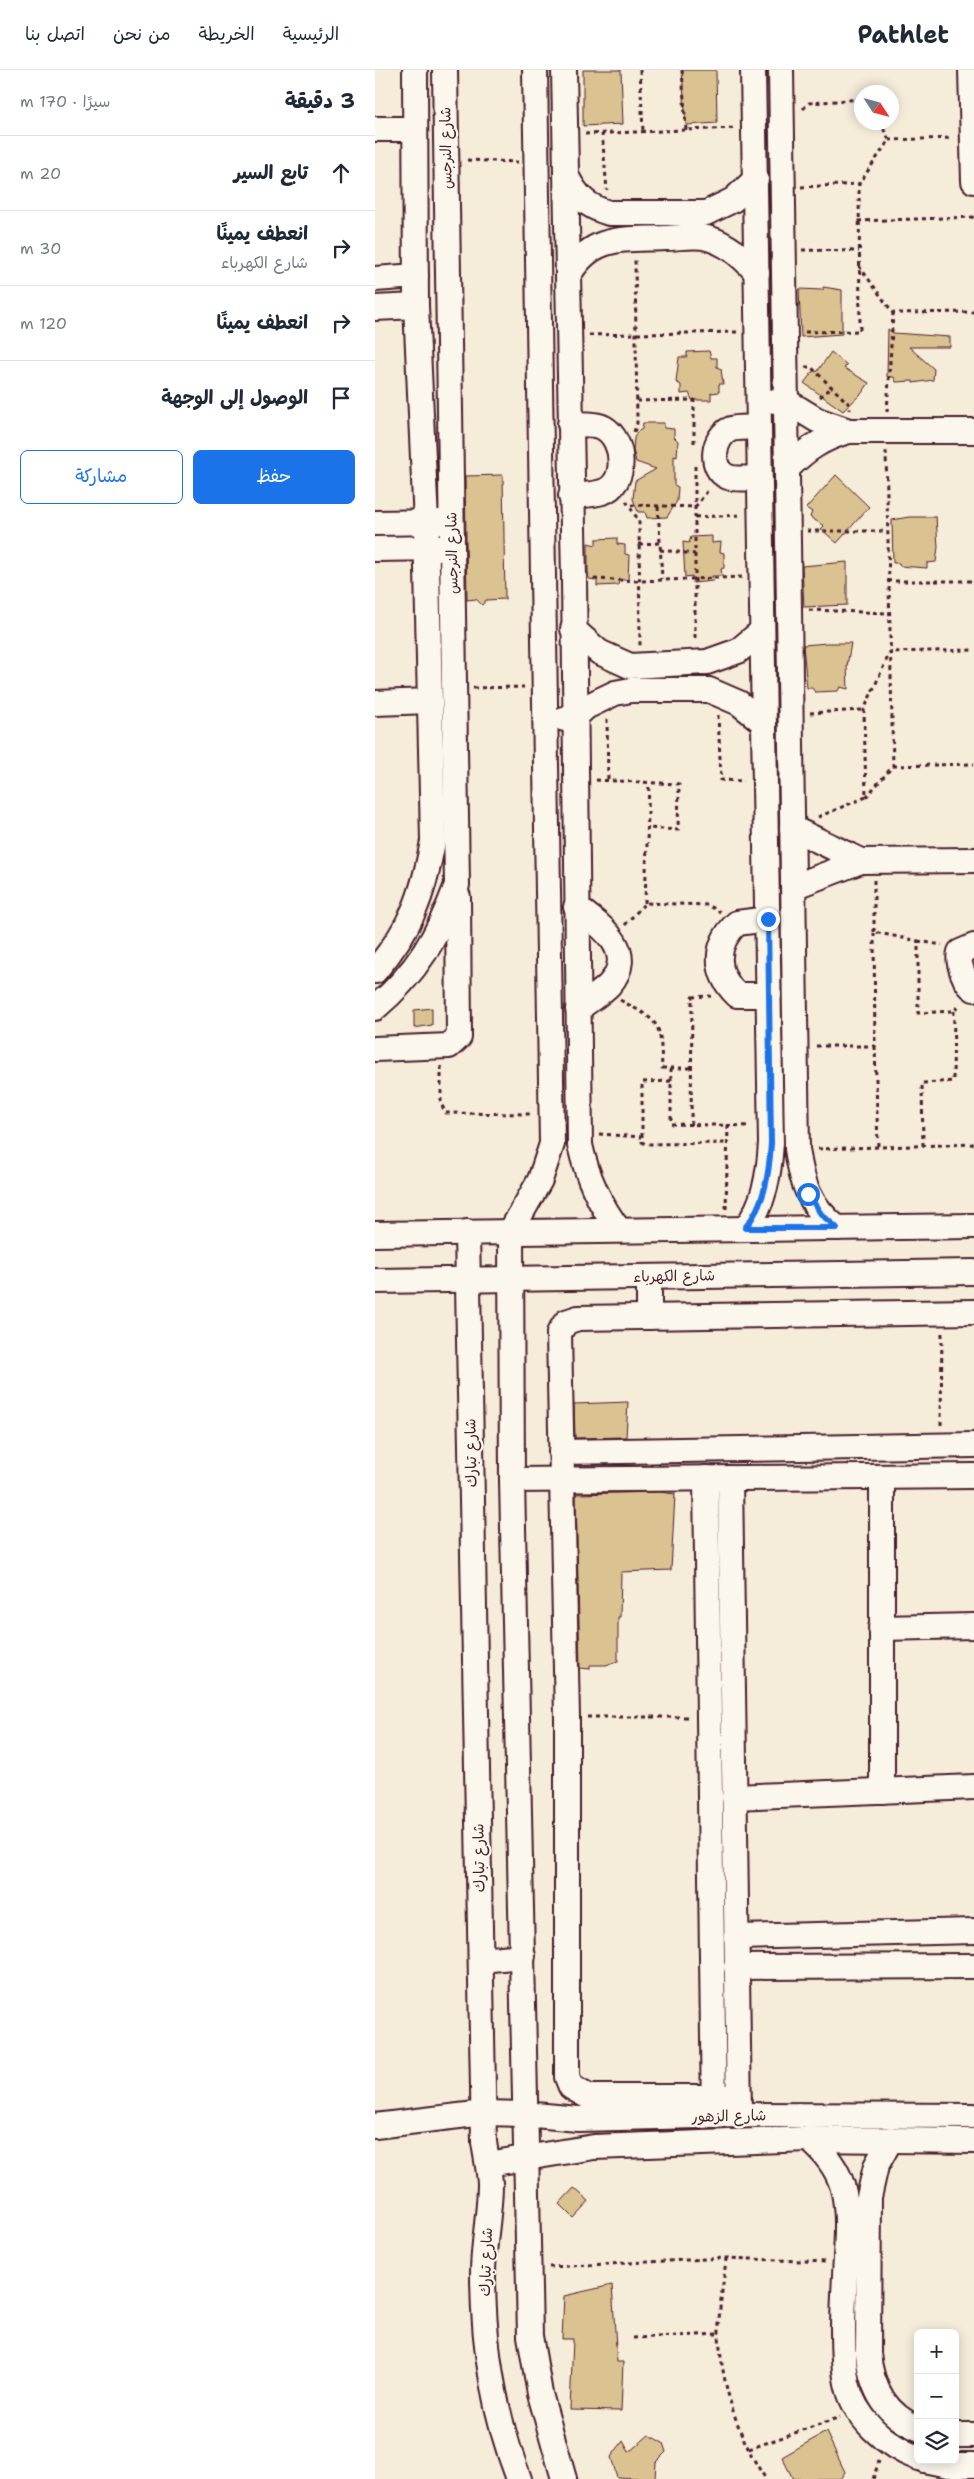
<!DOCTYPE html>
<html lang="ar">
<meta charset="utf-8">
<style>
:root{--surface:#fff;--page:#f6f6f7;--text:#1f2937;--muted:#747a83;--line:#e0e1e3;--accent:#1a73e8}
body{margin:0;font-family:"Shantell Sans","Playpen Sans Arabic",sans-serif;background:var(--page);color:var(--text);direction:rtl}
.controls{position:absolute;right:15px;bottom:15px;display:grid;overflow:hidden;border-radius:8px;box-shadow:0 2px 12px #0003}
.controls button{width:45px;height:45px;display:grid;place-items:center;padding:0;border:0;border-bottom:1px solid var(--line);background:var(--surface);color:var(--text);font:25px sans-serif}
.compass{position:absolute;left:479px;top:15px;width:45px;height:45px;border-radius:50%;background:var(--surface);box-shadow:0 2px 12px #0003;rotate:126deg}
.stop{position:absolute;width:15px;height:15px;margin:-11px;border:4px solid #1a73e8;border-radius:50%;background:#fff}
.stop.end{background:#1a73e8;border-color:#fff;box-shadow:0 1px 5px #0008}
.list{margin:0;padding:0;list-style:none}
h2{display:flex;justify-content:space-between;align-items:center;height:65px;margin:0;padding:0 20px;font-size:21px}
h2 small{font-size:16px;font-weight:400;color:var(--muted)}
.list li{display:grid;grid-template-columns:32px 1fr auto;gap:15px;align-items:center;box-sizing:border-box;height:75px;padding:0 20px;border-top:1px solid var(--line)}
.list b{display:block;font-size:19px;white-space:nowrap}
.list p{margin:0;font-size:16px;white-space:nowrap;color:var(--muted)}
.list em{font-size:16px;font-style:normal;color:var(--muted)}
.actions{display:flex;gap:10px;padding:15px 20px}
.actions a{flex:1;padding:11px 0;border:1px solid var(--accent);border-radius:8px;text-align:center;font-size:18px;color:var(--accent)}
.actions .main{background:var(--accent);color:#fff}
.icon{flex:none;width:28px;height:28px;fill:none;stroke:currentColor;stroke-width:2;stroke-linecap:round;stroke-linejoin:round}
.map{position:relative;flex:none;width:599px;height:2409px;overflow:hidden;direction:ltr}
header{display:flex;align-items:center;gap:30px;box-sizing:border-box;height:70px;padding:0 25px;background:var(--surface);border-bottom:1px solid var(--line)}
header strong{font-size:24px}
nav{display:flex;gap:28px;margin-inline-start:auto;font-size:18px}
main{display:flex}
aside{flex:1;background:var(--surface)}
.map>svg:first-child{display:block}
</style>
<header>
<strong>Pathlet</strong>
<nav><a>الرئيسية</a><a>الخريطة</a><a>من نحن</a><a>اتصل بنا</a></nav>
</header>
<main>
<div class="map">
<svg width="599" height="2409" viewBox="0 0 599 2409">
<rect width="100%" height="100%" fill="#f5ecda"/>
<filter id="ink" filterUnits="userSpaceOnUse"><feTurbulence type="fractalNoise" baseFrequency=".02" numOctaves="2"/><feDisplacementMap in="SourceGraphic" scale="10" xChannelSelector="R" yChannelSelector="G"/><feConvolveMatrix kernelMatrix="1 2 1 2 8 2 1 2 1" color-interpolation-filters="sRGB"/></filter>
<g filter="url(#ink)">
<!-- building -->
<g fill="#dbc291" stroke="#4a1f2b">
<polygon points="208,0 246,0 248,54 208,56"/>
<polygon points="307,0 341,0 342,53 311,55"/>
<polygon points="448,217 467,220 467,264 426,267 424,219 448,220"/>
<polygon points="513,259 518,263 575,267 575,277 534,277 559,299 558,310 538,313 538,311 521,312 519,307 512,307"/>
<polygon points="334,281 336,288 342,288 342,297 346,299 348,314 344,314 344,322 336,323 336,330 317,330 314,323 306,324 306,315 301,312 304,287 312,287 312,282"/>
<polygon points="456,282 472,295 469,298 494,313 487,323 468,341 429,313 439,300 442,302"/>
<polygon points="268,353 289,353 289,358 299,359 299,367 303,371 302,387 299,386 299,415 303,417 302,431 292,447 272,448 270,442 263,442 258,429 260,411 281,399 261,392 258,380 259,368 262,362 267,359"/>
<polygon points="128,405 130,529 111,530 107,535 101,529 92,530 90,406"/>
<polygon points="461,405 494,437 462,473 446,459 449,456 435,447 437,442 431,438"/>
<polygon points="534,447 561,447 563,477 561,492 552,493 552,498 525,496 524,493 518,493 517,450"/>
<polygon points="337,466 337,473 346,472 345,482 349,483 349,498 346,499 347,506 337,506 338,511 318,513 317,506 310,507 308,472 314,473 316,467"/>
<polygon points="242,468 242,474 250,475 250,484 254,485 253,510 244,510 243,515 222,516 222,510 214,509 213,501 213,473 221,475 221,469"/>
<polygon points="472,492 472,535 429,537 427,496"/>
<polygon points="453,573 476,573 472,596 473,619 465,617 463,621 440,622 437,618 432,618 428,575"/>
<polygon points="57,938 57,955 39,958 39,940"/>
<polygon points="253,1332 251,1367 200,1368 199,1334"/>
<polygon points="284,1422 300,1424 296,1500 246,1502 245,1547 243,1547 243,1591 231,1595 215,1595 215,1599 205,1598 201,1424"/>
<polygon points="199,2118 214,2131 198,2148 184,2134"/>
<polygon points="237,2215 242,2292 248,2292 246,2341 195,2340 198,2269 187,2269 189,2226"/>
<polygon points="451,2362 470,2402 465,2409 418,2409 407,2387"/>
<polygon points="274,2365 288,2373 291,2382 281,2392 280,2409 242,2407 236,2387 248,2371 254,2382"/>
</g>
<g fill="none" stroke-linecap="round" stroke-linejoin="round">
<!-- minor casing -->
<g stroke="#4a1f2b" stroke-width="28">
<g id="minor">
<polyline points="160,0 177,1074 165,1110 136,1161 137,1410 155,2266 165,2324 189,2409"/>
<path d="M 189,0 L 199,509 L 205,1075 C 212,1107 224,1134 244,1160"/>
<path d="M 406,0 L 422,1079 C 427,1114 434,1135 462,1158"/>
<polyline points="596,0 599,111"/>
<polyline points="0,59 40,59"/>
<path d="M 192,107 C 202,127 213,137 234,143 L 331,143 L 358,130 L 381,109"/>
<path d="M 193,206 C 217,164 247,170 290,168 C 302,168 316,165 328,167 C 350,171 368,187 382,203"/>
<polyline points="0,209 41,206"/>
<polyline points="0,238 41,236"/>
<polyline points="400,331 411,331 442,350 474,361"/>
<path d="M 195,354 C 204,355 221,353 229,358 C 250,370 253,414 227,422 C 218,425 206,425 196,426"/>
<path d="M 383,357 C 375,358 363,357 356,359 C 338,366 333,399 353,407 C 361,410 375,408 384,408"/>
<path d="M 412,399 C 430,380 448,368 474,361 L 599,361"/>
<polyline points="0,453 68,452"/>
<polyline points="0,479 66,478"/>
<polyline points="198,559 224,582 255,596 332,592 363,581 387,561"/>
<polyline points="0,633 55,631"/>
<polyline points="189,649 199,648 211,637 240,623 256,620 334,620 364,633 389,653"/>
<polyline points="417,758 486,791"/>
<polyline points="418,817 486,791 599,790"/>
<path d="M 201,837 C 225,855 264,881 234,915 C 225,924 213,931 203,939"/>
<path d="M 393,849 L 362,853 C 339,875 339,903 362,925 L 394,925"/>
<path d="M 599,876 L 585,882 C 582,892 590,914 599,919"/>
<path d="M 0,901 C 36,858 48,827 58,771 L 51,453 L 41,236 L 40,0"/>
<path d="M 0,938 C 42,903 63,866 82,815 L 70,0"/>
<polyline points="0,979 74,976 84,967 83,827"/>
<path d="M 370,1159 C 390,1134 394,1104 396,1073 L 378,0"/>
<path d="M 92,1162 L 109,2072 C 111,2086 114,2099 115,2113 C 115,2144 108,2174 108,2204 C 108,2274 119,2344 144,2409"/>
<polyline points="0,1164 599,1156"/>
<polyline points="0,1211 599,1202"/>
<polyline points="274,1247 274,1207"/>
<polyline points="186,1382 599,1375"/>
<polyline points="331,1408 339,2046"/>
<polyline points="355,1408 364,2045"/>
<polyline points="137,1410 599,1406"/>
<polyline points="506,1558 599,1556"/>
<polyline points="507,1721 507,1407"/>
<polyline points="359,1727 599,1717"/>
<polyline points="361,1867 599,1861"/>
<polyline points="106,1890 148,1886"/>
<polyline points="361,1897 599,1896"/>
<polyline points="363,2027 214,2027 196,2017 192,2007 192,1647 184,1263 191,1252 203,1248 599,1242"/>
<polyline points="0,2056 109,2043 149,2044 203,2049 364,2045 599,2046"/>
<path d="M 434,2069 C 449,2082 461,2096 467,2115 C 474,2139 472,2163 471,2187 C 469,2223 465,2279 472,2313 C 479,2348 511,2376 543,2388"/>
<path d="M 516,2069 L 501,2096 L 494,2127 L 493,2283 C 496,2317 510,2345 543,2358"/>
<polyline points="113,2094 219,2077 434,2069 599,2071"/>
<polyline points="580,2365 599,2365"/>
<polyline points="549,2390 573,2395 599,2395"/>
</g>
</g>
<!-- path -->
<g stroke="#4a1f2b" stroke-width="3" stroke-dasharray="4 4" stroke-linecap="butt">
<polyline points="265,0 268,61"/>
<polyline points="307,0 311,60"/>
<polyline points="428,39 434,33 487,29"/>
<polyline points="227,63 232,120"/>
<polyline points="210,64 361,58"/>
<polyline points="514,70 578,68"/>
<polyline points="92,90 143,92"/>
<polyline points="426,117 484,114"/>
<polyline points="483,151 599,147"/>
<polyline points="427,180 484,181"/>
<polyline points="484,196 518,243 599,242"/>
<polyline points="430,262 485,261 484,114 514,70 505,52"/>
<polyline points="214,265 363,262"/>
<polyline points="430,297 436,297 475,335 475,340"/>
<polyline points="445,327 457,317"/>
<polyline points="262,331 319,330 319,375"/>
<polyline points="512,342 518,243"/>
<polyline points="259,362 262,353 260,189"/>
<polyline points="320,396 320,572"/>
<polyline points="251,431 264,451 265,576"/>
<polyline points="256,435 320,437 334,419"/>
<polyline points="283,436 287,509"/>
<polyline points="320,447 367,445"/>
<polyline points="432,461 512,461"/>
<polyline points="264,474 285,473"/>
<polyline points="285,480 320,484"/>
<polyline points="219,509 264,511 368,507"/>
<polyline points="512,511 599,511"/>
<polyline points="434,540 513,543"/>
<polyline points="98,618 149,617"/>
<polyline points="435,643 489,640"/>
<polyline points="343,645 346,710 369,711"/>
<polyline points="232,649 233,711"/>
<polyline points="518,696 599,694"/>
<polyline points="221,710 304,714 303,760 273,758"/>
<polyline points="491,727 518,696 511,381"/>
<polyline points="443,747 491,727 489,640 515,582 599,580"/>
<polyline points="499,810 499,862"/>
<polyline points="270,833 274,713"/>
<polyline points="250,855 270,833 333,835 345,842"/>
<polyline points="543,871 567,875"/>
<path d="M 245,930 C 287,953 285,951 287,998 L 317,998"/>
<polyline points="441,976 500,976 499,862 543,871 543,943 579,941 586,934"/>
<polyline points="500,976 503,1077"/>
<polyline points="66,996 66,1034 71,1043 156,1044"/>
<polyline points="296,998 296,1054 376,1056"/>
<polyline points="296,1011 267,1012 267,1072 271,1074 354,1073"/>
<polyline points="316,1055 317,927 336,926"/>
<polyline points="224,1064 266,1067"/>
<polyline points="548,1076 547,1013 578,1011 579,941"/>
<polyline points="443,1079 599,1074"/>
<polyline points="351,1139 353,1055"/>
<polyline points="566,1355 567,1261"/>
<polyline points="212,1647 314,1647"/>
<path d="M 351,2188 C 349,2213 343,2240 344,2264 C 346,2313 363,2369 391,2409"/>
<polyline points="174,2197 351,2188 452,2192"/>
<polyline points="258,2268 344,2264"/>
<polyline points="374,2379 465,2347"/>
<polyline points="498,2409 504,2391"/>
</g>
<!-- minor -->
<use href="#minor" stroke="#fbf7ec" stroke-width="24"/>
</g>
</g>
<g fill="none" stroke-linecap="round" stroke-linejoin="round" filter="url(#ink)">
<!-- route -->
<path stroke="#1a73e8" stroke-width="6" d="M 393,849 L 396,1073 C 394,1104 390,1134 370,1158 L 462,1158 L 446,1144 L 433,1124"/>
</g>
<g text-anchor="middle" stroke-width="4.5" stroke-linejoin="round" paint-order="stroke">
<!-- street labels -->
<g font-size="15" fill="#4a1f2b" stroke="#fbf7ec">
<text transform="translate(71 78) rotate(-91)" y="5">شارع النرجس</text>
<text transform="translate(77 483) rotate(-91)" y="5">شارع النرجس</text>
<text transform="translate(299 1206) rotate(-1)" y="5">شارع الكهرباء</text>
<text transform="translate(96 1383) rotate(-91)" y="5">شارع تبارك</text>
<text transform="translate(104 1788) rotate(-91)" y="5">شارع تبارك</text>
<text transform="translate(354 2046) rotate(-1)" y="5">شارع الزهور</text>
<text transform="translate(111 2192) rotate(-88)" y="5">شارع تبارك</text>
</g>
</g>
</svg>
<div class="controls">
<button>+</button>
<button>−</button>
<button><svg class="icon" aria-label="layers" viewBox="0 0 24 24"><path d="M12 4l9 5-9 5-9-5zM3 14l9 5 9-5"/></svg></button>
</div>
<svg class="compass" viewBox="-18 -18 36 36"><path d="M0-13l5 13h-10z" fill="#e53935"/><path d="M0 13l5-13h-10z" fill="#747a83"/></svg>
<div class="stop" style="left:433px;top:1124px"></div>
<div class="stop end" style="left:393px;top:849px"></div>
</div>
<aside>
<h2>3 دقيقة<small>سيرًا · 170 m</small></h2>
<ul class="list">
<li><svg class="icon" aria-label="ahead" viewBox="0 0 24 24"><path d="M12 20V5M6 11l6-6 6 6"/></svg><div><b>تابع السير</b></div><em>20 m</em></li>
<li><svg class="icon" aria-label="right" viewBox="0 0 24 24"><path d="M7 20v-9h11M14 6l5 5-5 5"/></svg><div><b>انعطف يمينًا</b><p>شارع الكهرباء</p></div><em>30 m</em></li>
<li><svg class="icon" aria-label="right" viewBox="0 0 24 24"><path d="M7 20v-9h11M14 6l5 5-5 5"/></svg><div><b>انعطف يمينًا</b></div><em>120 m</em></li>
<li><svg class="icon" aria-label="arrive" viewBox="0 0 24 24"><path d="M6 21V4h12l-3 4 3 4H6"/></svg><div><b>الوصول إلى الوجهة</b></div></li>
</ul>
<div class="actions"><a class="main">حفظ</a><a>مشاركة</a></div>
</aside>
</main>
